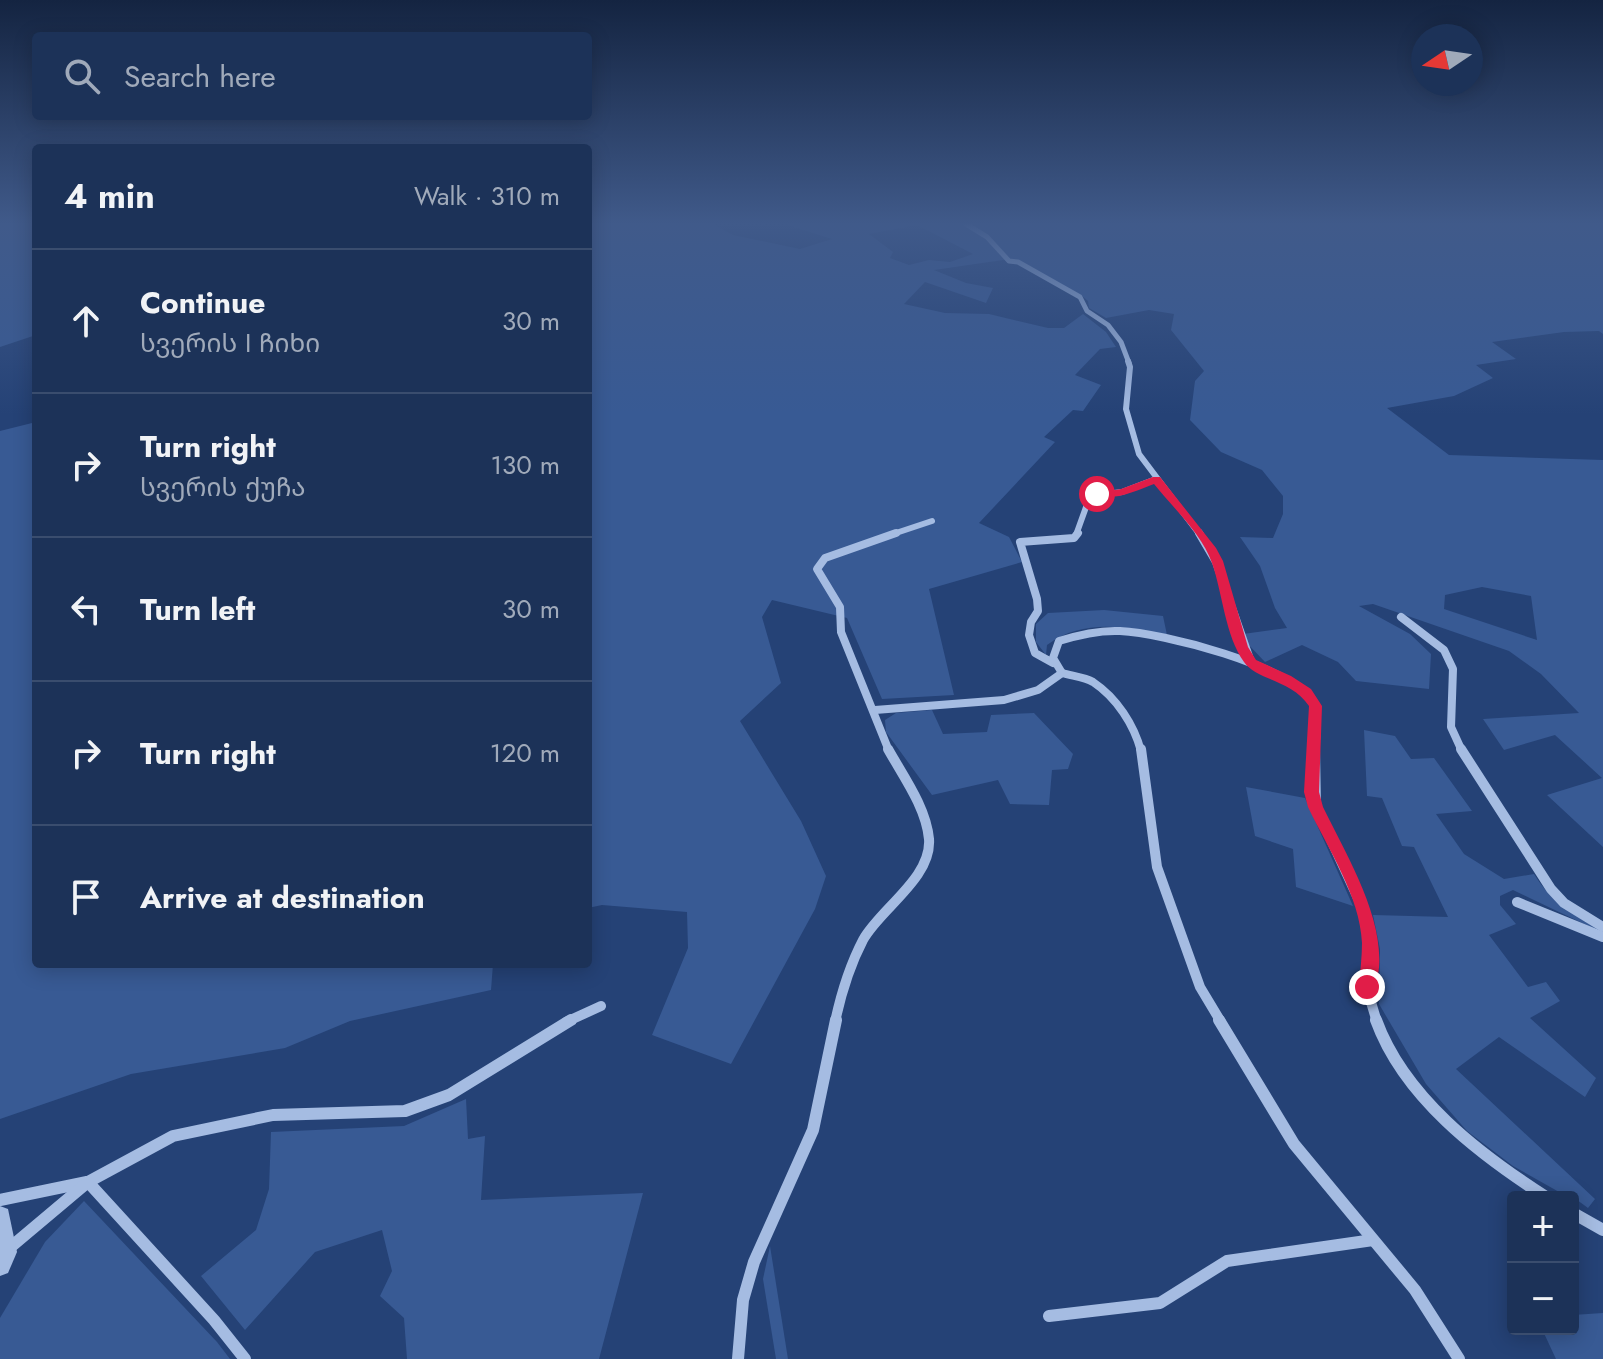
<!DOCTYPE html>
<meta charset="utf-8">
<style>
:root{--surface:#1c3258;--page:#293e61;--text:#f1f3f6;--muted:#a0aaba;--line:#3a4d6e}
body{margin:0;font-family:Jost,"Noto Sans Georgian",sans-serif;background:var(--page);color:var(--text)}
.controls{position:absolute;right:24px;bottom:24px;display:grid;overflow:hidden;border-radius:8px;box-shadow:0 4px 20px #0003}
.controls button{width:72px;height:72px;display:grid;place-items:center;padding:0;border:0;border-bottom:2px solid var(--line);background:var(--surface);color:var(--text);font:40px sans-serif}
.compass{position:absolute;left:1411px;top:24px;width:72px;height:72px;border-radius:50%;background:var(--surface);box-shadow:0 4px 20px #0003;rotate:257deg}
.stop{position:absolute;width:24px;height:24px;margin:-18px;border:6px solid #e11d48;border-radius:50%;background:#fff}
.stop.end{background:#e11d48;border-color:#fff;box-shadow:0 2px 8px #0008}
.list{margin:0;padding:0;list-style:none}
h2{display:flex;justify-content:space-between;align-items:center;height:104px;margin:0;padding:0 32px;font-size:34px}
h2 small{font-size:26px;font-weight:400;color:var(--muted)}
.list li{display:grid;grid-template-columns:52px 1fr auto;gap:24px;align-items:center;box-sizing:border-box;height:144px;padding:0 32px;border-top:2px solid var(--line)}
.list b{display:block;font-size:30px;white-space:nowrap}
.list p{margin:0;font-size:26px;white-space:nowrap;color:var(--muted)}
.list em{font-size:26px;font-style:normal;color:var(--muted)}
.icon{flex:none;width:44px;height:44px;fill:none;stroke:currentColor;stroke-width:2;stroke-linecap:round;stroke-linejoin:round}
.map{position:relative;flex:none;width:1603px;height:1359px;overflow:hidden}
.search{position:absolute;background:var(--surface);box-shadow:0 4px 20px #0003;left:32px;top:32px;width:560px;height:88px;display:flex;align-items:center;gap:20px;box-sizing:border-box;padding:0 28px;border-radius:8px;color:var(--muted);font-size:30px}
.panel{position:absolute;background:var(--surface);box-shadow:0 4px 20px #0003;left:32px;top:144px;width:560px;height:824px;border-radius:8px}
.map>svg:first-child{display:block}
</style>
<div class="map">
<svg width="1603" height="1359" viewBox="0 0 1603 1359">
<rect width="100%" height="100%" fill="#254276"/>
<!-- green -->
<g fill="#385a94" fill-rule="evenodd">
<polygon points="0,224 36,224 36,335 0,347"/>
<path d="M 588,224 L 713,224 L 733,235 L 800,249 L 832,239 L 784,224 L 1603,224 L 1603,334 L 1599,331 L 1564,332 L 1492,342 L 1516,359 L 1476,365 L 1493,378 L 1454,396 L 1387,408 L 1449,455 L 1603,460 L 1603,847 L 1547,795 L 1602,778 L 1555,735 L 1504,750 L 1483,719 L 1579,713 L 1541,674 L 1509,651 L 1373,604 L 1359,606 L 1410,634 L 1431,654 L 1429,689 L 1356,681 L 1338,662 L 1302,645 L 1265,662 L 1245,641 L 1243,634 L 1287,628 L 1275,608 L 1260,566 L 1240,537 L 1273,538 L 1283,514 L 1283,496 L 1262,470 L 1221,452 L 1190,420 L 1195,381 L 1204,371 L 1171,330 L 1174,314 L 1149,310 L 1106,318 L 1089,308 L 1088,301 L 1081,295 L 1010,259 L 934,270 L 966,283 L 993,288 L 986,303 L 925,282 L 904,304 L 945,313 L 989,314 L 1048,328 L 1064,328 L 1083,314 L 1106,332 L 1116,347 L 1100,349 L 1075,375 L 1101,385 L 1083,411 L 1073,410 L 1044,437 L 1055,442 L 979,523 L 1009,537 L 1022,562 L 929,589 L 954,695 L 882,699 L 847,618 L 772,600 L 762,617 L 781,683 L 740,721 L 801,821 L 826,876 L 815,909 L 731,1064 L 652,1035 L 688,948 L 687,912 L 602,905 L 588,908 ZM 917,225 L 973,254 L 950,262 L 929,260 L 909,265 L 890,258 L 893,252 L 869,234 ZM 1482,587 L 1531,596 L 1537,640 L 1444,609 L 1445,595 Z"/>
<polygon points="36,422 36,964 493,964 491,990 350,1021 285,1048 131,1074 0,1119 0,431"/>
<path d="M 1104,610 L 1163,616 L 1167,635 C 1125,627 1084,618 1047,645 L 1046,655 L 1036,642 L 1036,624 L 1048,613 Z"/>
<polygon points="932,710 943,734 987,732 991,715 1034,713 1073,754 1068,769 1052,770 1049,805 1010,804 998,780 932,795 886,732 885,720 896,713"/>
<path d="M 1364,730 L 1395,736 L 1411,759 L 1434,758 L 1472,811 L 1436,814 L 1464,854 L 1504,879 L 1534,874 C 1551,902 1577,916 1603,933 L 1513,890 L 1500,896 L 1500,905 L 1516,924 L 1489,935 L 1528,987 L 1546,982 L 1560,1001 L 1530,1018 L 1596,1078 L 1585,1097 L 1499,1037 L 1456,1069 L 1595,1199 L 1588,1208 L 1573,1197 L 1568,1197 L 1513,1166 L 1467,1131 L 1426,1084 L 1379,1004 L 1380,949 L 1373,915 L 1448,917 L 1414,847 L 1402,846 L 1382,798 L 1367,796 Z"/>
<polygon points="1246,787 1305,798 1353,906 1296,887 1293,849 1255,836"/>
<polygon points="466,1099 468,1139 485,1136 481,1200 643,1193 599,1359 407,1359 404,1318 380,1296 392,1271 382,1230 315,1252 245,1330 201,1276 256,1230 269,1189 271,1132 404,1126"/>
<polygon points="84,1201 217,1342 230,1359 0,1359 0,1318 45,1242"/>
<polygon points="770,1246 788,1359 776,1359 763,1279"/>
<polygon points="1603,1313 1603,1359 1556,1359 1542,1329 1573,1329 1573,1315"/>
</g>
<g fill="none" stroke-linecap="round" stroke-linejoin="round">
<!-- minor-far4 -->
<polyline stroke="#a5bce2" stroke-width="5" points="966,224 987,237 1009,261 1018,262 1080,297 1087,311 1108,325 1121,342 1129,363"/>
<!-- minor-far3 -->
<g stroke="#a5bce2" stroke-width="6">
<polyline points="1128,361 1130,367 1126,409 1139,454 1200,535"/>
<polyline points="890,535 932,521"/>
<polyline points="1076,535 1090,496 1122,492 1156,479"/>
</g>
<!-- minor-far2 -->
<g stroke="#a5bce2" stroke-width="8">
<polyline points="1199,533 1216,562 1251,662"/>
<polyline points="1401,617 1444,650 1453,669 1451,727 1462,751"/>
<polyline points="1053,663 1035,653 1029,635 1031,622 1038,611 1037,599 1020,542 1074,538 1078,533"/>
<path d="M 1062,673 L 1053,658 L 1059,641 C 1078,635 1099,630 1120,631 C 1162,633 1291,665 1313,703 C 1320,716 1316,737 1315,751"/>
<path d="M 1062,673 C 1072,676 1085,677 1093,682 C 1117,698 1134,725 1141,751"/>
<polyline points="875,710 1004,700 1038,690 1062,673"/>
<polyline points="889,751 841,632 840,607 817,569 825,558 896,533"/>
</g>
<!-- minor-far1 -->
<g stroke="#a5bce2" stroke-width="10">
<polyline points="1141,749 1157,867 1200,987 1221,1022"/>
<polyline points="1315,749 1316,807 1363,909 1369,939 1367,989 1377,1022"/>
<polyline points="1461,749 1551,889 1564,903 1603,927"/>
<polyline points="1517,902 1603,937"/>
<polyline points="566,1022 601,1006"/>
<path d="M 835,1022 C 841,994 850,965 863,940 C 880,909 932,878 929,839 C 926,807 903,776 888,749"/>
</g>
<!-- minor -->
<g stroke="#a5bce2" stroke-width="12">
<polyline points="1219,1020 1294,1144 1415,1290 1459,1359"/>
<path d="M 1376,1020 C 1404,1097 1479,1154 1546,1197"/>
<polyline points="88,1182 214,1320 245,1359"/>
<polyline points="0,1200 87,1182"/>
<polyline points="1573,1213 1603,1230"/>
<polyline points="0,1256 88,1182 173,1136 273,1115 405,1111 449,1095 571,1020"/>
<polyline points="1049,1316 1160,1303 1227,1261 1373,1240"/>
<polyline points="738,1359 743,1300 754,1262 813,1130 836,1020"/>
</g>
<!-- tertiary -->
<polygon fill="#a5bce2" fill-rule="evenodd" points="0,1206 8,1209 17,1252 8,1273 0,1276"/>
</g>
<!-- sky -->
<linearGradient id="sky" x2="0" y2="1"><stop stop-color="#142441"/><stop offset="0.54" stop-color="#405a8a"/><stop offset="1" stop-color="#405a8a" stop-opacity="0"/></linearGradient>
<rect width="1603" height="414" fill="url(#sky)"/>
<!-- route -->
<path fill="#e11d48" d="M 1153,477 L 1160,477 L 1216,548 L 1223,561 L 1248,647 L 1256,660 L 1291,676 L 1311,689 L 1322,706 L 1319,792 L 1323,807 C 1347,857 1397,936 1373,992 L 1367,995 L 1359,987 C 1360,973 1362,957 1362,943 C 1360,896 1328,849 1308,807 L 1304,792 L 1309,706 C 1292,680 1256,680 1244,662 C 1225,635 1223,595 1212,563 C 1202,534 1173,508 1154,484 C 1136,491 1110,503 1092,494 L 1121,489 Z"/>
</svg>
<div class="controls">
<button>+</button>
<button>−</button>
</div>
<svg class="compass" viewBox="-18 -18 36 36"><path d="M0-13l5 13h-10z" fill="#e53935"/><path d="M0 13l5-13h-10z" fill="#a0aaba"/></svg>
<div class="stop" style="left:1097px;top:494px"></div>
<div class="stop end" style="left:1367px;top:987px"></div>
<div class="search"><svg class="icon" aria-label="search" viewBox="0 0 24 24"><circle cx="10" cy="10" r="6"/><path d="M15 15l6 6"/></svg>Search here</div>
<section class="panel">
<h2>4 min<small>Walk · 310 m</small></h2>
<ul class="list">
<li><svg class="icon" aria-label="ahead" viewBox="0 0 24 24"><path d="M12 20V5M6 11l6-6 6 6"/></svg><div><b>Continue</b><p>სვერის I ჩიხი</p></div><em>30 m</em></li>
<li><svg class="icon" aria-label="right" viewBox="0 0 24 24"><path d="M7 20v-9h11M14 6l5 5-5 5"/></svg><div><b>Turn right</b><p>სვერის ქუჩა</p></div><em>130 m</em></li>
<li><svg class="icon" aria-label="left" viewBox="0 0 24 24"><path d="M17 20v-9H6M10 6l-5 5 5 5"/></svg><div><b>Turn left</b></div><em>30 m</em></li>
<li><svg class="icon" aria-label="right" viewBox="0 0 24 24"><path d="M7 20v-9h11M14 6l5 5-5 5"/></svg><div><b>Turn right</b></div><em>120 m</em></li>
<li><svg class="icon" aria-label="arrive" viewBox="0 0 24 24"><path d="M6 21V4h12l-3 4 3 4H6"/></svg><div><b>Arrive at destination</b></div></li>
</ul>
</section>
</div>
